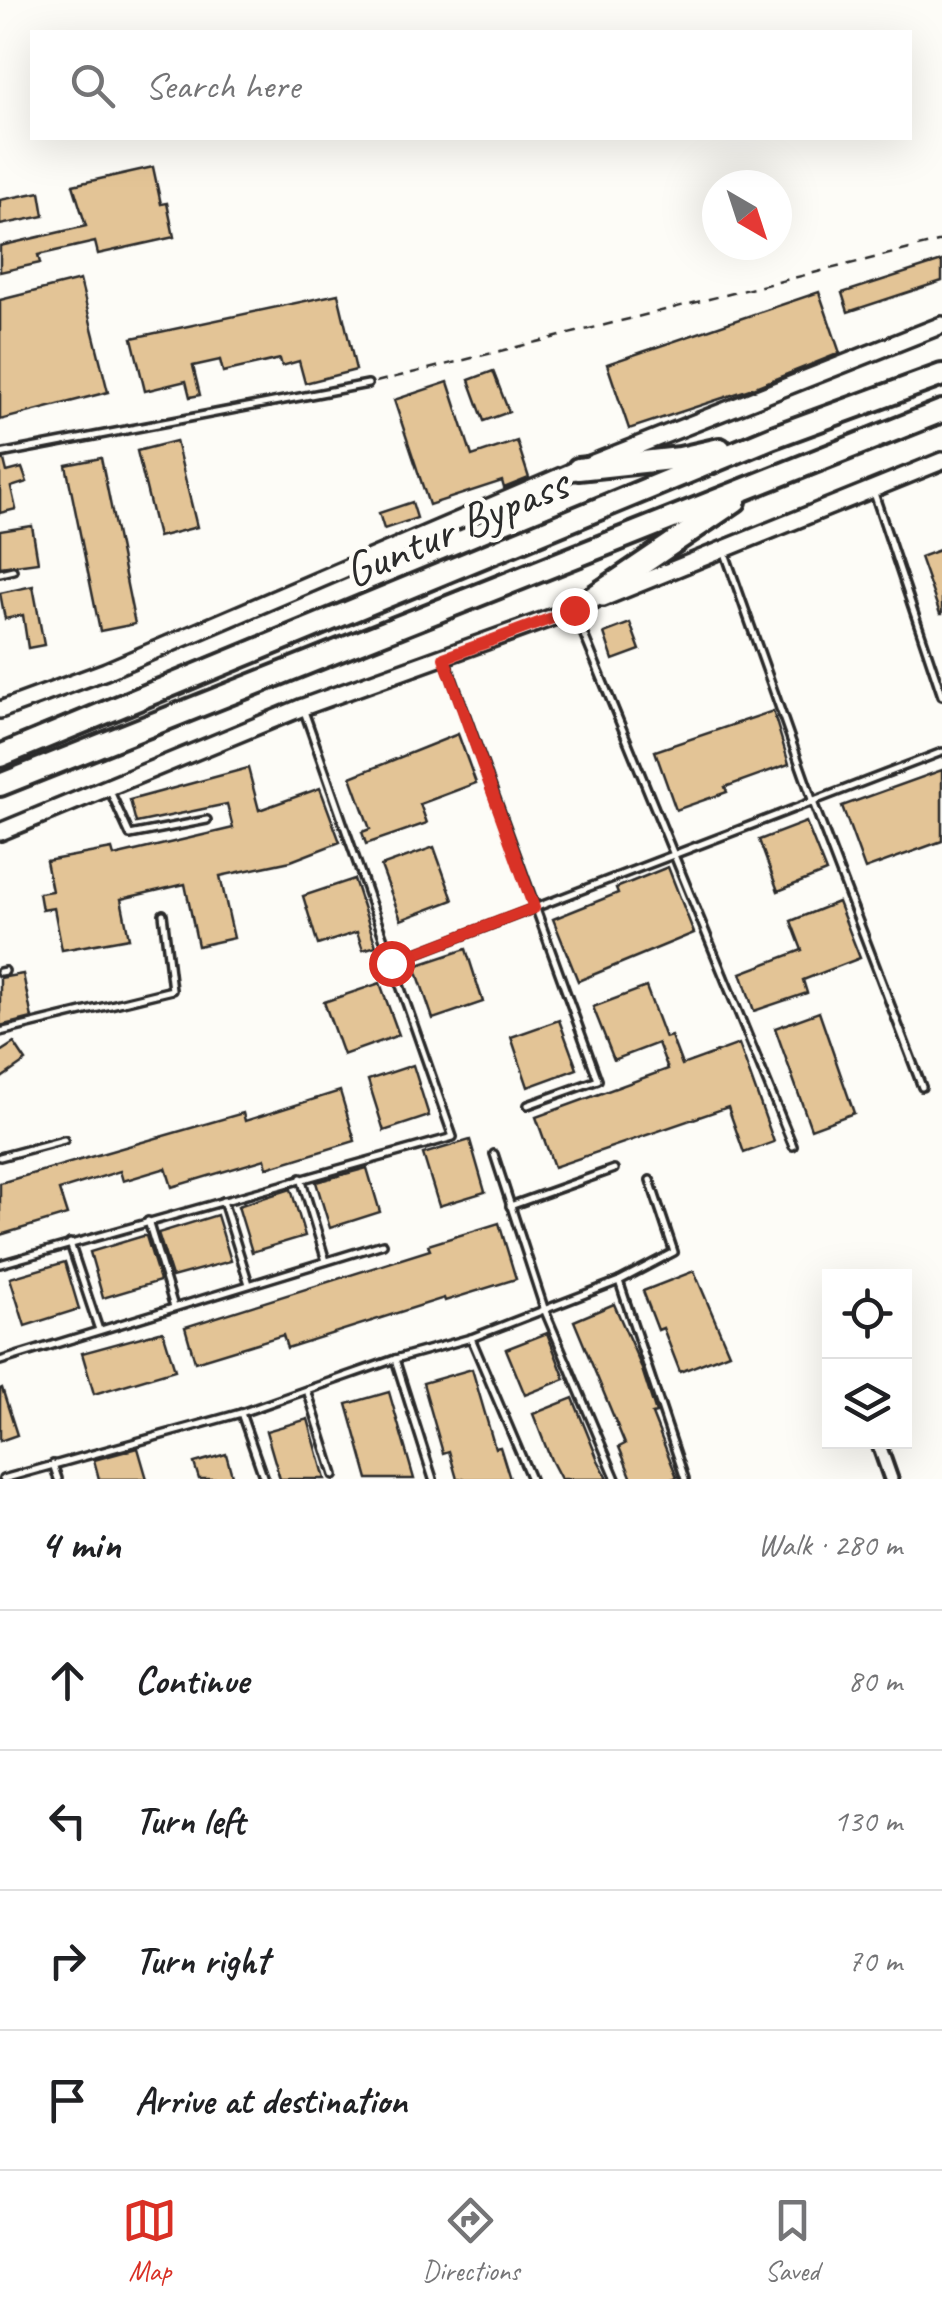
<!DOCTYPE html>
<meta charset="utf-8">
<style>
:root{--surface:#fff;--page:#f2f2f2;--text:#202124;--muted:#757577;--line:#e0e0e0;--accent:#d93025}
body{margin:0;font-family:Caveat,sans-serif;background:var(--page);color:var(--text)}
.controls{position:absolute;right:30px;bottom:30px;display:grid;overflow:hidden;border-radius:0px;box-shadow:0 10px 40px #0002}
.controls button{width:90px;height:90px;display:grid;place-items:center;padding:0;border:0;border-bottom:2px solid var(--line);background:var(--surface);color:var(--text);font:50px sans-serif}
.compass{position:absolute;left:702px;top:170px;width:90px;height:90px;border-radius:50%;background:var(--surface);box-shadow:0 10px 40px #0002;rotate:141deg}
.stop{position:absolute;width:30px;height:30px;margin:-22px;border:8px solid #d93025;border-radius:50%;background:#fff}
.stop.end{background:#d93025;border-color:#fff;box-shadow:0 2px 10px #0008}
.list{margin:0;padding:0;list-style:none}
h2{display:flex;justify-content:space-between;align-items:center;height:130px;margin:0;padding:0 40px;font-size:42px}
h2 small{font-size:32px;font-weight:400;color:var(--muted)}
.list li{display:grid;grid-template-columns:65px 1fr auto;gap:30px;align-items:center;box-sizing:border-box;height:140px;padding:0 40px;border-top:2px solid var(--line)}
.list b{display:block;font-size:38px;white-space:nowrap}
.list em{font-size:32px;font-style:normal;color:var(--muted)}
.icon{flex:none;width:55px;height:55px;fill:none;stroke:currentColor;stroke-width:2;stroke-linecap:round;stroke-linejoin:round}
.map{position:relative;flex:none;width:942px;height:1479px;overflow:hidden}
.search{position:absolute;background:var(--surface);box-shadow:0 10px 40px #0002;left:30px;right:30px;top:30px;height:110px;display:flex;align-items:center;gap:25px;box-sizing:border-box;padding:0 35px;border-radius:0px;color:var(--muted);font-size:38px}
.sheet{height:690px;background:var(--surface)}
nav{display:flex;justify-content:space-around;align-items:center;box-sizing:border-box;height:140px;border-top:2px solid var(--line);background:var(--surface);font-size:28px;color:var(--muted)}
nav a{display:grid;justify-items:center;gap:5px}
nav .on{color:var(--accent)}
.map>svg:first-child{display:block}
</style>
<div class="map">
<svg width="942" height="1479" viewBox="0 0 942 1479">
<rect width="100%" height="100%" fill="#fdfcf7"/>
<filter id="ink" filterUnits="userSpaceOnUse"><feTurbulence type="fractalNoise" baseFrequency=".01" numOctaves="2"/><feDisplacementMap in="SourceGraphic" scale="20" xChannelSelector="R" yChannelSelector="G"/><feConvolveMatrix kernelMatrix="1 2 1 2 8 2 1 2 1" color-interpolation-filters="sRGB"/></filter>
<g filter="url(#ink)">
<!-- building -->
<g fill="#e3c496" stroke="#2b2b2b" stroke-width="2.5">
<polygon points="153,167 161,204 167,203 174,237 98,254 95,242 38,255 40,263 0,272 0,246 86,226 73,185"/>
<polygon points="40,192 44,216 0,225 0,200"/>
<polygon points="942,261 942,281 848,312 842,293"/>
<polygon points="80,280 108,392 0,420 0,300"/>
<polygon points="819,292 840,353 750,389 629,429 607,364"/>
<polygon points="338,294 356,370 305,383 299,361 282,366 280,359 223,372 220,360 193,366 200,395 190,397 186,381 145,391 132,338"/>
<polygon points="493,371 509,412 484,421 469,380"/>
<polygon points="448,382 472,456 517,441 529,478 504,488 502,481 429,505 394,400"/>
<polygon points="176,441 197,527 158,537 137,451"/>
<polygon points="101,458 135,624 100,631 66,465"/>
<polygon points="0,460 4,460 7,472 22,468 27,482 11,487 16,509 0,513"/>
<polygon points="412,502 417,518 384,529 379,513"/>
<polygon points="32,526 38,562 0,567 0,531"/>
<polygon points="942,549 942,614 940,614 920,557"/>
<polygon points="33,586 44,645 28,648 23,615 5,619 0,593"/>
<polygon points="630,623 640,650 613,660 604,633"/>
<polygon points="773,711 789,764 725,787 727,792 676,810 655,751"/>
<polygon points="458,734 476,783 420,804 427,823 366,844 362,832 370,829 351,777"/>
<polygon points="248,768 259,810 320,788 340,842 291,861 220,876 234,938 198,946 185,884 121,899 129,938 62,950 54,908 42,910 39,893 52,891 46,861 112,849 114,856 233,828 227,804 136,823 130,800"/>
<polygon points="942,770 942,841 865,869 842,806"/>
<polygon points="806,822 826,872 778,891 759,840"/>
<polygon points="434,847 453,900 401,920 381,866"/>
<polygon points="668,867 694,933 578,981 553,919 618,893 616,888"/>
<polygon points="354,879 376,946 363,950 357,932 318,945 303,896"/>
<polygon points="838,902 860,958 803,980 807,993 754,1011 741,973 802,950 791,921"/>
<polygon points="466,949 483,1002 433,1019 415,966"/>
<polygon points="23,974 32,1018 0,1026 0,978"/>
<polygon points="380,983 399,1035 343,1055 324,1002"/>
<polygon points="646,987 665,1038 671,1036 682,1065 739,1044 774,1142 744,1153 728,1107 554,1167 536,1117 668,1069 658,1043 614,1060 593,1007"/>
<polygon points="819,1012 854,1113 811,1129 775,1028"/>
<polygon points="559,1020 577,1069 528,1087 511,1037"/>
<polygon points="14,1043 26,1061 0,1079 0,1052"/>
<polygon points="413,1065 429,1116 384,1131 368,1080"/>
<polygon points="340,1091 355,1141 267,1168 265,1159 172,1187 166,1168 123,1181 120,1171 59,1190 67,1215 0,1235 0,1183 243,1113 245,1121"/>
<polygon points="470,1140 485,1192 439,1206 423,1154"/>
<polygon points="367,1168 380,1212 330,1228 316,1182"/>
<polygon points="291,1189 305,1236 252,1252 238,1206"/>
<polygon points="217,1215 231,1261 172,1277 158,1233"/>
<polygon points="499,1223 516,1279 445,1301 444,1298 287,1348 283,1335 195,1362 185,1327 430,1250 428,1245"/>
<polygon points="143,1236 146,1236 160,1281 103,1298 90,1252"/>
<polygon points="65,1262 79,1309 25,1326 10,1278"/>
<polygon points="694,1271 729,1353 680,1372 663,1328 658,1330 643,1291"/>
<polygon points="614,1304 641,1366 656,1413 652,1414 677,1477 672,1479 632,1479 619,1447 625,1444 574,1321"/>
<polygon points="163,1331 175,1370 94,1394 82,1353"/>
<polygon points="547,1333 565,1379 525,1395 506,1349"/>
<polygon points="472,1369 495,1448 500,1447 510,1479 457,1479 449,1451 443,1453 423,1383"/>
<polygon points="2,1388 17,1435 0,1441 0,1389"/>
<polygon points="389,1392 414,1479 368,1479 347,1404"/>
<polygon points="573,1398 598,1460 608,1479 561,1479 551,1460 533,1414"/>
<polygon points="308,1419 325,1479 280,1479 266,1431"/>
<polygon points="138,1448 147,1479 99,1479 94,1460"/>
<polygon points="226,1454 233,1479 199,1479 194,1463"/>
</g>
<g fill="none" stroke-linecap="round" stroke-linejoin="round">
<!-- lane casing -->
<g stroke="#2b2b2b" stroke-width="12">
<g id="lane">
<polyline points="0,454 368,384"/>
<polyline points="874,493 942,696"/>
<polyline points="725,553 813,802 922,1087"/>
<polyline points="0,573 13,570"/>
<polyline points="575,613 793,1146"/>
<polyline points="446,661 598,1080 528,1105"/>
<polyline points="109,789 130,835 207,820"/>
<polyline points="391,963 942,752"/>
<polyline points="0,972 5,971"/>
<polyline points="0,1032 172,990 163,914"/>
<polyline points="494,1154 545,1311 616,1479"/>
<polyline points="0,1157 64,1140"/>
<polyline points="301,1178 326,1261"/>
<polyline points="223,1201 249,1284"/>
<polyline points="510,1206 614,1169"/>
<polyline points="148,1221 174,1307"/>
<polyline points="70,1243 99,1330"/>
<polyline points="0,1264 453,1137 304,711"/>
<polyline points="619,1281 685,1479"/>
<polyline points="471,1338 531,1479"/>
<polyline points="395,1359 433,1479"/>
<polyline points="0,1361 383,1244"/>
<polyline points="307,1390 334,1475"/>
<polyline points="241,1413 264,1479"/>
<polyline points="53,1464 58,1479"/>
<polyline points="3,1479 241,1413 395,1359 471,1338 619,1281 674,1252 650,1180"/>
</g>
</g>
<!-- street casing -->
<g stroke="#2b2b2b" stroke-width="19">
<polyline id="street" points="878,1442 891,1479"/>
</g>
<!-- secondary casing -->
<g stroke="#2b2b2b" stroke-width="22">
<g id="secondary">
<polyline points="603,598 942,461"/>
<polyline points="0,710 106,671 578,469 942,325"/>
<polyline points="0,832 303,707 581,607"/>
</g>
</g>
<!-- highway casing -->
<g stroke="#2b2b2b" stroke-width="28">
<g id="highway">
<polyline points="578,469 680,458 720,449"/>
<polyline points="574,610 735,501"/>
<polyline points="0,756 773,437 942,375"/>
<polyline points="0,785 942,411"/>
</g>
</g>
<!-- path -->
<polyline stroke="#2b2b2b" stroke-width="2.5" stroke-dasharray="10 8" stroke-linecap="butt" points="376,382 942,241"/>
<!-- lane -->
<use href="#lane" stroke="#fdfcf7" stroke-width="5"/>
<!-- street -->
<use href="#street" stroke="#fdfcf7" stroke-width="11"/>
<!-- secondary -->
<use href="#secondary" stroke="#fdfcf7" stroke-width="15"/>
<!-- highway -->
<use href="#highway" stroke="#fdfcf7" stroke-width="20"/>
</g>
</g>
<g fill="none" stroke-linecap="round" stroke-linejoin="round" filter="url(#ink)">
<!-- route -->
<polyline stroke="#d93025" stroke-width="12" points="391,963 534,908 444,658 574,610"/>
</g>
<g text-anchor="middle" stroke-width="9" stroke-linejoin="round" paint-order="stroke">
<!-- street labels -->
<g font-size="48" fill="#2b2b2b" stroke="#fdfcf7">
<text transform="translate(455 526) rotate(-23)" y="17">Guntur Bypass</text>
</g>
</g>
</svg>
<div class="controls">
<button><svg class="icon" aria-label="locate" viewBox="0 0 24 24"><circle cx="12" cy="12" r="6"/><path d="M12 2v4M12 18v4M2 12h4M18 12h4"/></svg></button>
<button><svg class="icon" aria-label="layers" viewBox="0 0 24 24"><path d="M12 4l9 5-9 5-9-5zM3 14l9 5 9-5"/></svg></button>
</div>
<svg class="compass" viewBox="-18 -18 36 36"><path d="M0-13l5 13h-10z" fill="#e53935"/><path d="M0 13l5-13h-10z" fill="#757577"/></svg>
<div class="stop" style="left:391px;top:963px"></div>
<div class="stop end" style="left:574px;top:610px"></div>
<div class="search"><svg class="icon" aria-label="search" viewBox="0 0 24 24"><circle cx="10" cy="10" r="6"/><path d="M15 15l6 6"/></svg>Search here</div>
</div>
<section class="sheet">
<h2>4 min<small>Walk · 280 m</small></h2>
<ul class="list">
<li><svg class="icon" aria-label="ahead" viewBox="0 0 24 24"><path d="M12 20V5M6 11l6-6 6 6"/></svg><div><b>Continue</b></div><em>80 m</em></li>
<li><svg class="icon" aria-label="left" viewBox="0 0 24 24"><path d="M17 20v-9H6M10 6l-5 5 5 5"/></svg><div><b>Turn left</b></div><em>130 m</em></li>
<li><svg class="icon" aria-label="right" viewBox="0 0 24 24"><path d="M7 20v-9h11M14 6l5 5-5 5"/></svg><div><b>Turn right</b></div><em>70 m</em></li>
<li><svg class="icon" aria-label="arrive" viewBox="0 0 24 24"><path d="M6 21V4h12l-3 4 3 4H6"/></svg><div><b>Arrive at destination</b></div></li>
</ul>
</section>
<nav>
<a class="on"><svg class="icon" aria-label="map" viewBox="0 0 24 24"><path d="M3 6l6-2 6 2 6-2v14l-6 2-6-2-6 2zM9 4v14M15 6v14"/></svg>Map</a>
<a><svg class="icon" aria-label="directions" viewBox="0 0 24 24"><path d="M12 3l9 9-9 9-9-9zM9 14v-3h6M13 9l2 2-2 2"/></svg>Directions</a>
<a><svg class="icon" aria-label="saved" viewBox="0 0 24 24"><path d="M7 4h10v16l-5-4-5 4z"/></svg>Saved</a>
</nav>
